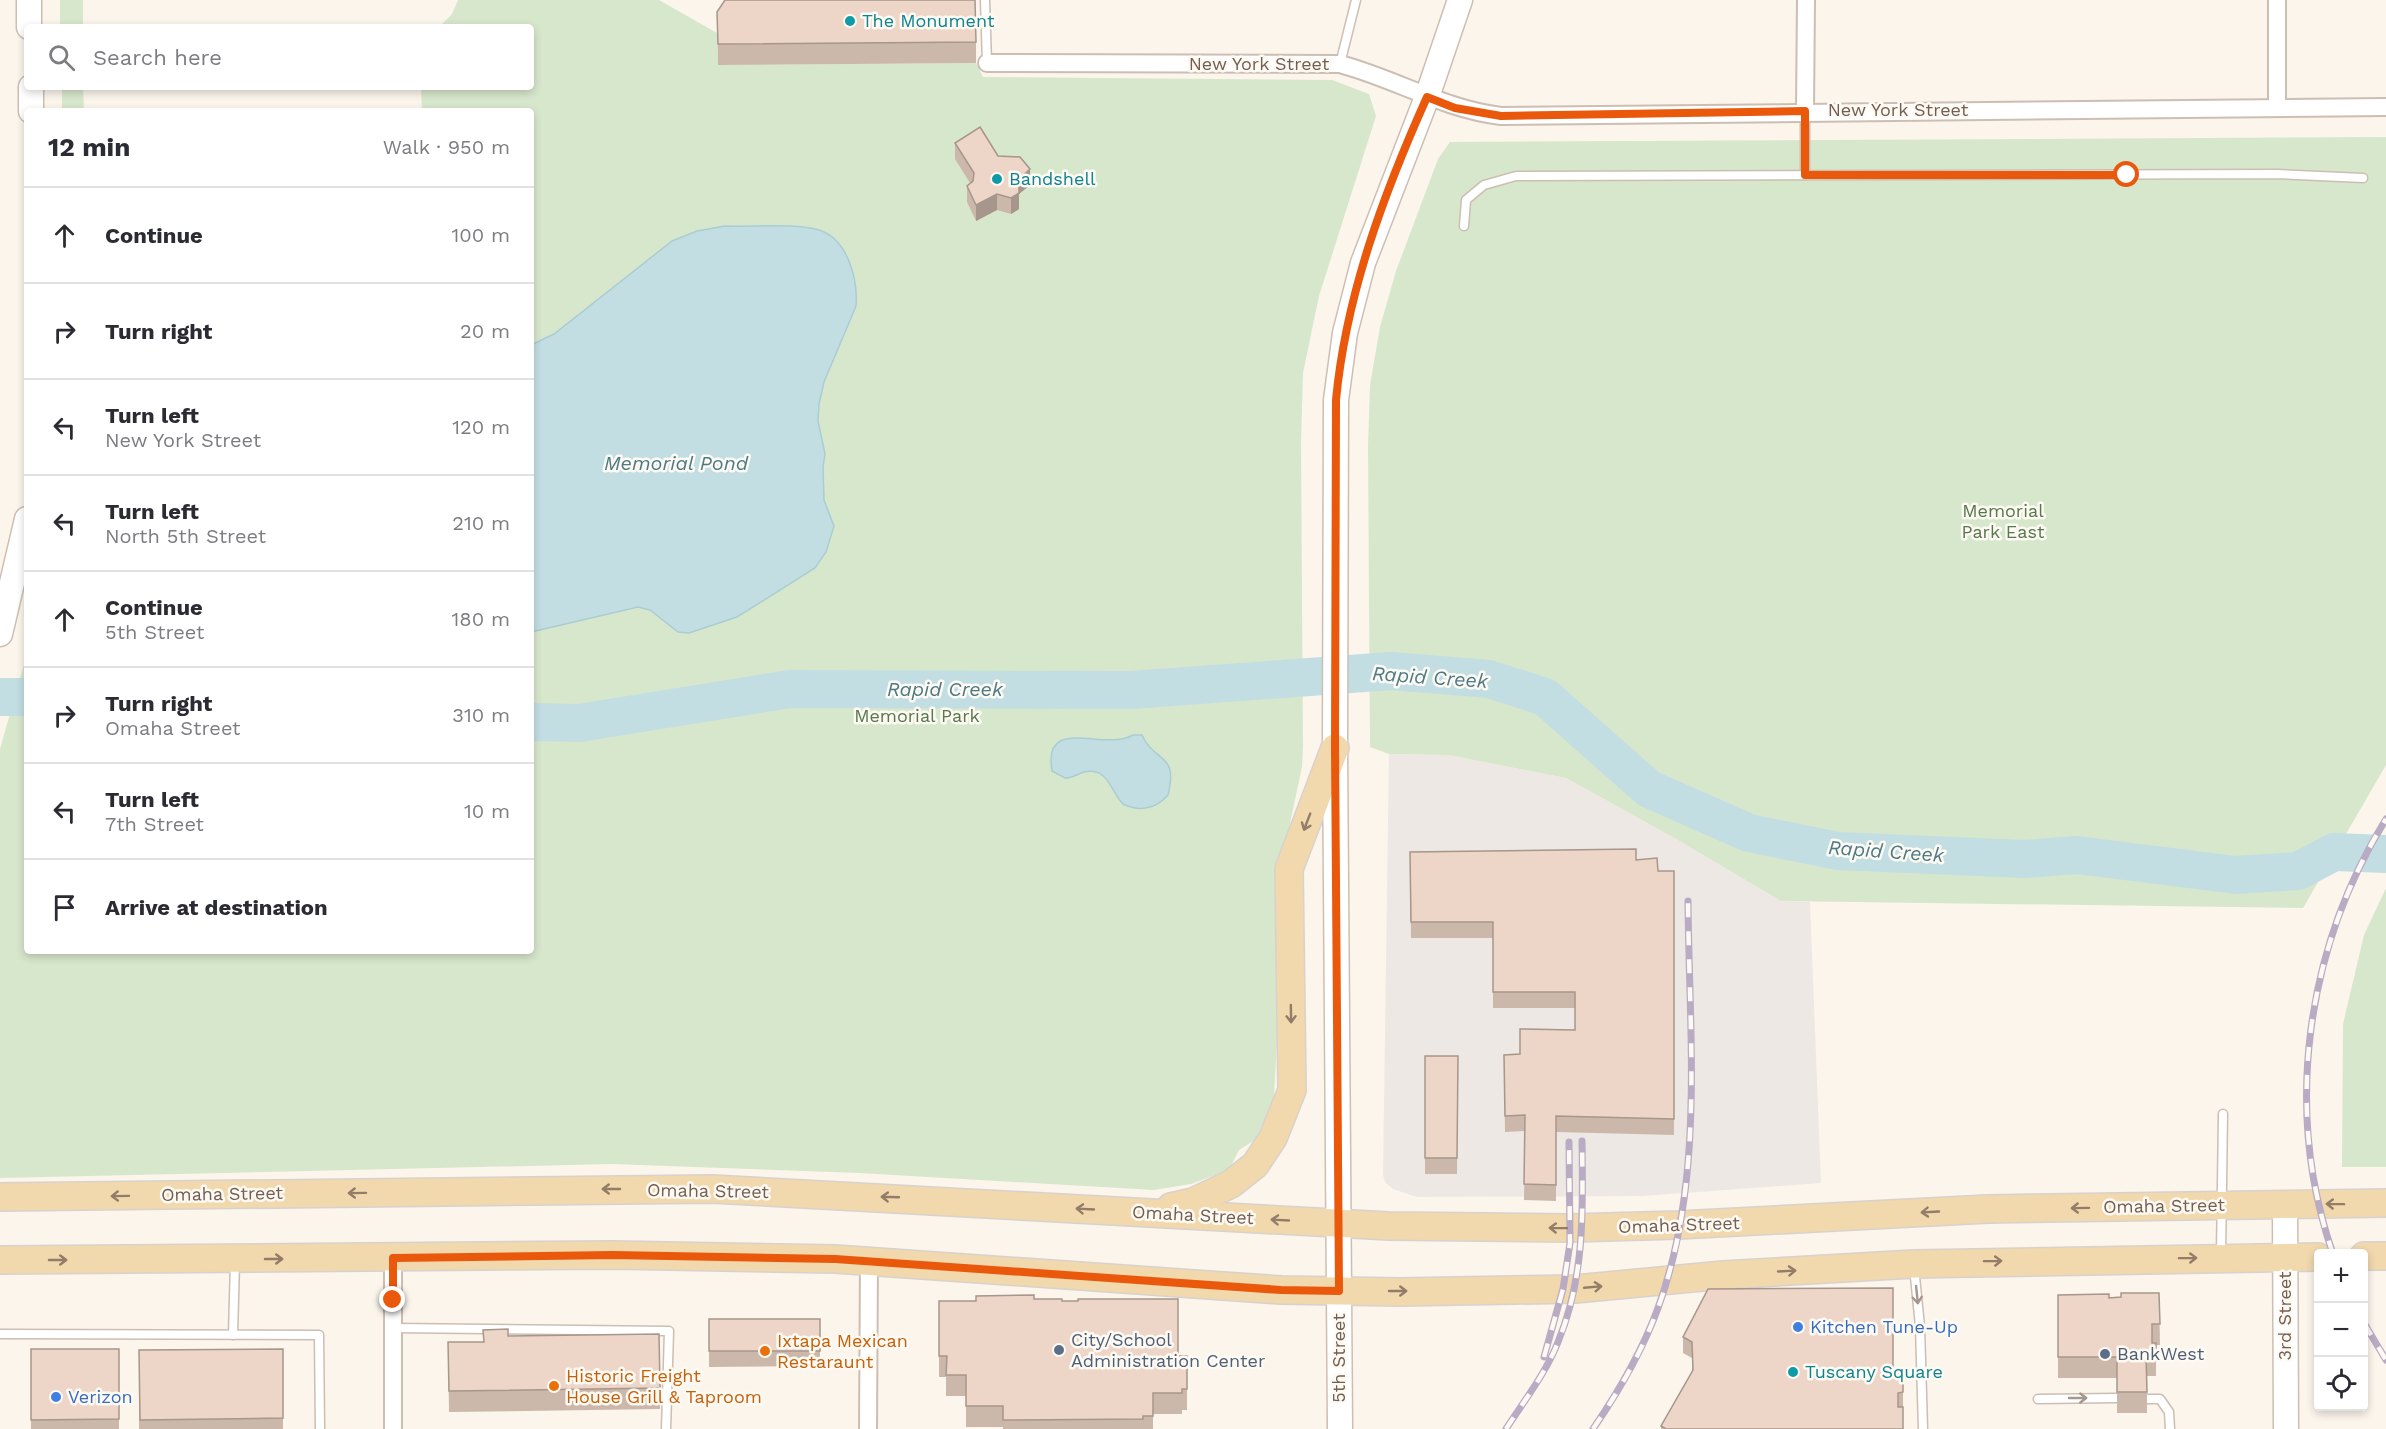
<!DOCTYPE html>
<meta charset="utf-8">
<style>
:root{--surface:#fff;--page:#f7f7f7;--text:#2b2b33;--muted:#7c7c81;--line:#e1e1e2}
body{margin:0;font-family:"Work Sans",sans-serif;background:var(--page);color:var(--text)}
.controls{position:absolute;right:18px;bottom:18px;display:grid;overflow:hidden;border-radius:6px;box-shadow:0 3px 9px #0003}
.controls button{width:54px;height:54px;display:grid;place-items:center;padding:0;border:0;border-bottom:2px solid var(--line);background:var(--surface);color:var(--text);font:30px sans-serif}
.stop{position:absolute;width:18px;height:18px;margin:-14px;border:4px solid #ea580c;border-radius:50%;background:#fff}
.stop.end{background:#ea580c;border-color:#fff;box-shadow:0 2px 6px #0008}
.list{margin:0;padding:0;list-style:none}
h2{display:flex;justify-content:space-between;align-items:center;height:78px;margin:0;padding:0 24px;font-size:26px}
h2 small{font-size:20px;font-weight:400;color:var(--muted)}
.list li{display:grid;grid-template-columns:39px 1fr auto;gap:18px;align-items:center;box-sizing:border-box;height:96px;padding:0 24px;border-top:2px solid var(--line)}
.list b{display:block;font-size:22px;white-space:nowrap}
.list p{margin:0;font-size:20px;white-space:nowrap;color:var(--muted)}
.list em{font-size:20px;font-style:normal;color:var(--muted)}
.icon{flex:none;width:33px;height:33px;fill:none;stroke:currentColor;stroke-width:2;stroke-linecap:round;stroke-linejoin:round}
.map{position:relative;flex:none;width:2386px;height:1429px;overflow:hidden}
.search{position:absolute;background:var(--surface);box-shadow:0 3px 9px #0003;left:24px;top:24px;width:510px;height:66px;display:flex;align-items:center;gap:15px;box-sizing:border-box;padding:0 21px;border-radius:6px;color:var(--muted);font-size:22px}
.panel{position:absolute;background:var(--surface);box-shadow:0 3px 9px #0003;left:24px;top:108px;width:510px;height:846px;border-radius:6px}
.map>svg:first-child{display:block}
</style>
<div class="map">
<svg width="2386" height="1429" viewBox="0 0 2386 1429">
<rect width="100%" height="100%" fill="#fbf5ec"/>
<!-- industrial -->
<polygon fill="#ede8e4" points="1389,754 1448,755 1566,778 1676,839 1781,901 1810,902 1821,1183 1643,1196 1417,1197 1393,1189 1385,1182 1383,1175"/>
<!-- green -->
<g fill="#d7e7cc">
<rect x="60" y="0" width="23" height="27"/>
<polygon points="458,0 659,0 717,33 718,65 976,63 983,77 1332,80 1369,94 1376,116 1319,296 1303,373 1301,443 1303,747 1302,767 1287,837 1274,1098 1263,1127 1255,1140 1239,1150 1229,1170 1191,1184 1154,1190 859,1173 612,1164 0,1178 0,749 27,654 27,951 531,951 531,111 422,111 421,87 531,87 531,27 439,27 452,14"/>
<polygon points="62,87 83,87 84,110 91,111 62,111"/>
<polygon points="2386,137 2386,765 2303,908 1781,901 1676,839 1566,778 1448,755 1389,754 1370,747 1368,446 1370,385 1380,327 1396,271 1438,159 1450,142"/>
<polygon points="2386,888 2386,1167 2342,1167 2343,1024 2364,935"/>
</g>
<!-- water -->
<g fill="#c2dee3" stroke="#aacdd3" stroke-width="1.5">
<path d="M 725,226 C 751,227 796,223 819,230 C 848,239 858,280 856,306 L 824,382 L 819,404 L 818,421 L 825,454 L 823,467 L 824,500 L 834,526 L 826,552 L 815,568 L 737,617 L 689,633 L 678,632 L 650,610 L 638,607 L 531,632 L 531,345 L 554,334 L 672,241 L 697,231 Z"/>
<path d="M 1133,735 L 1142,735 C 1154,763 1179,752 1168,795 C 1156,809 1139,812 1123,804 C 1110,791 1109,767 1084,772 C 1077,774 1073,778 1065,778 L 1052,771 C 1042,714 1105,752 1133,735 Z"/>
</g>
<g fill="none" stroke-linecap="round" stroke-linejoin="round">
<!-- river -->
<g stroke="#c2dee3" stroke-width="38">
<polyline points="0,697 27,697"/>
<polyline points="531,722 579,723 790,689 1131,690 1391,671 1489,679 1545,697 1649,789 1749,833 1838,851 2024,859 2077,855 2236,875 2298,871 2334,852 2386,854"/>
</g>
<!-- lane casing -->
<g stroke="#ccbeb3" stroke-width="11">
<g id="lane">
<polyline points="985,0 987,63"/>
<polyline points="1340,64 1356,0"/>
<polyline points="1805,175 1805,111"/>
<polyline points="1464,226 1466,200 1484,185 1516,176 2277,174 2363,178"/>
<polyline points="2221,1254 2223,1114"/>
<polyline points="1914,1267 1920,1326 1923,1429"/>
<polyline points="393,1328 669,1331 666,1429"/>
<polyline points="0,1334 319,1335 320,1429"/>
<polyline points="233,1335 235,1262"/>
<polyline points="2038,1399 2117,1398"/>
<polyline points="2147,1399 2160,1399 2169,1412 2170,1429"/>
</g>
</g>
<!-- street casing -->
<g stroke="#ccbeb3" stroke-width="20">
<g id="street">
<polyline points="2277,0 2277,108"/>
<path d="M 987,63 L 1340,64 C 1396,79 1443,109 1501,116 L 2386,107"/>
<polyline points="1805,111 1806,0"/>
<polyline points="393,1258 393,1429"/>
<polyline points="868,1429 869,1260"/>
</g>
</g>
<!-- secondary casing -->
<g stroke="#cebeb1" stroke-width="27">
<g id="secondary">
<polyline points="29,0 29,27"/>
<polyline points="31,87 31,111"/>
<polyline points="0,634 27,519"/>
<polyline points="2285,1204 2286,1429"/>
<polyline points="1340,1429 1335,748 1336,400 1345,333 1363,263 1427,97 1460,0"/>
</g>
</g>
<!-- primary casing -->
<g stroke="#d8d2ce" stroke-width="30">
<g id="primary">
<polyline points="0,1197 712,1189 1389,1226 1571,1228 1679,1225 1988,1209 2386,1203"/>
<polyline points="1171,1207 1193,1202 1231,1184 1255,1165 1273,1138 1292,1090 1289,869 1335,748"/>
<polyline points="2364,1256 2386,1256"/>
<polyline points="0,1260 613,1255 835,1259 1281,1290 1400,1292 1575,1289 1723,1275 1914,1264 2318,1257"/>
</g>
</g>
<!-- lane -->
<use href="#lane" stroke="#fff" stroke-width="8"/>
<!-- street -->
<use href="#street" stroke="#fff" stroke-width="16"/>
<!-- secondary -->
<use href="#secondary" stroke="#fff" stroke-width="24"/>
<!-- primary -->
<use href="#primary" stroke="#f1d8ad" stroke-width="27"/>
<!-- rail casing -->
<g stroke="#b9abc4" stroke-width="7">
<g id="rail">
<path d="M 2333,1254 C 2283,1110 2306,948 2386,819"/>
<polyline points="2364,1323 2386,1360"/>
<polyline points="1544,1357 1563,1289 1570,1243 1569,1142"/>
<path d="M 1506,1429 C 1524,1401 1546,1373 1558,1342 C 1585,1277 1583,1210 1582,1141"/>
<path d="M 1593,1429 C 1619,1391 1642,1352 1658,1308 C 1705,1179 1689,1036 1688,901"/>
</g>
</g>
<!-- rail -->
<use href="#rail" stroke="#fdf9f3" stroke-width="4.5" stroke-dasharray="14" stroke-linecap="butt"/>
</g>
<!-- wall -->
<g fill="#ccb8ab">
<polygon points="717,12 976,42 976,63 718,65"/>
<polygon points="955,143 998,156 1030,185 1019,194 1019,209 1011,214 997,210 976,221 967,202 967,186 970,183 955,159"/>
<polygon points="1410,852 1636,860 1658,871 1674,871 1674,1135 1556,1132 1556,1201 1524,1200 1525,1131 1505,1132 1504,1055 1520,1054 1575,1030 1575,1008 1493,1008 1493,938 1411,938"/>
<polygon points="1425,1056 1458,1056 1457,1174 1425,1174"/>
<polygon points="2159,1293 2160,1345 2156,1345 2156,1376 2147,1376 2147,1413 2117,1413 2117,1378 2058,1378 2058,1295 2109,1298 2121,1297"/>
<polygon points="1034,1299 1062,1301 1178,1356 1187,1356 1187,1410 1182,1410 1182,1414 1153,1414 1153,1429 1003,1429 1003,1427 966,1427 966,1396 946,1396 946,1377 939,1377 939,1301 976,1301"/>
<polygon points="709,1319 820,1319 820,1366 709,1367"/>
<polygon points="659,1334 660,1409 449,1412 448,1342 483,1342 508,1336"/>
<polygon points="1683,1337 1893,1372 1903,1372 1903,1429 1661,1429 1661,1426 1692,1372 1692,1358 1683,1353"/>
<rect x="31" y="1349" width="88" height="80"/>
<polygon points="283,1349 283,1429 139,1429 139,1350"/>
</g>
<!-- shaded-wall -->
<g fill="#a6968b">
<polygon points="1030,169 1030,185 1019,194 1019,179"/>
<polygon points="1019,193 1019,209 1011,214 1011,198"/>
<polygon points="997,194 997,210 976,221 976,205"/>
</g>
<!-- building -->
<g fill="#edd6c7" stroke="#a6968b" stroke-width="1.5">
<polygon points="725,0 975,0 976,42 718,44 717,12"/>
<polygon points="980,127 998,156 1020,157 1030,169 1019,179 1019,193 1011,198 997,194 976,205 967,186 973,181 974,173 955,143"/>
<polygon points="1636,849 1636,860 1657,858 1658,871 1674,871 1674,1119 1556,1116 1556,1185 1524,1184 1525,1115 1505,1116 1504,1055 1520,1054 1520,1029 1575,1030 1575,992 1493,992 1493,922 1411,922 1410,852"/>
<polygon points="1425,1056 1458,1056 1457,1158 1425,1158"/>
<polygon points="1893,1288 1893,1372 1903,1372 1903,1392 1898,1393 1898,1407 1903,1407 1903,1429 1666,1429 1661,1426 1693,1370 1692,1342 1683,1337 1708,1289"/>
<polygon points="2121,1293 2159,1293 2160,1324 2152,1324 2152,1343 2156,1343 2156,1355 2146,1355 2147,1392 2117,1392 2117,1357 2058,1357 2058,1295 2109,1294 2109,1298 2121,1297"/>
<polygon points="1034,1295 1034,1299 1062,1299 1062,1301 1078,1301 1078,1299 1178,1299 1178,1356 1187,1356 1187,1389 1182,1389 1182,1393 1153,1393 1153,1416 1143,1416 1143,1419 1003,1420 1003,1406 966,1406 966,1375 946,1375 947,1356 939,1356 939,1301 976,1301 976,1296"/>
<rect x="709" y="1319" width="111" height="32"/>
<polygon points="508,1329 508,1336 659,1334 660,1388 449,1391 448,1342 484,1342 483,1330"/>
<polygon points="31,1349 119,1349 119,1419 31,1420"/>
<polygon points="283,1349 283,1418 140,1420 139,1350"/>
</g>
<!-- one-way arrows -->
<defs><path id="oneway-shaft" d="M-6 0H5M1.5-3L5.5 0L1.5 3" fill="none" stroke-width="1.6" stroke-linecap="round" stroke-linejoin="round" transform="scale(1.5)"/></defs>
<g stroke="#937c68">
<use href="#oneway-shaft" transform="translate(1307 822) rotate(111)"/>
<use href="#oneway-shaft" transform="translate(1291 1014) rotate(89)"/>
<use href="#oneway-shaft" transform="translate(611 1189) rotate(180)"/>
<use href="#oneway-shaft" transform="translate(357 1193) rotate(179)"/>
<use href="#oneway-shaft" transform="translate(120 1196) rotate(179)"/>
<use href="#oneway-shaft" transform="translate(890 1197) rotate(-178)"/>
<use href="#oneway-shaft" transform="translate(2335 1204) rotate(-179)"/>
<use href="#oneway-shaft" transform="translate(2080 1208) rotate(179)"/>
<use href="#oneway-shaft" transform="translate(1085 1209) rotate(-177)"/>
<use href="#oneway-shaft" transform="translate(1930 1212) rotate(177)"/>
<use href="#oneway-shaft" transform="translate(1280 1220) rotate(-177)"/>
<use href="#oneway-shaft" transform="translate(1558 1228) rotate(-179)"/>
<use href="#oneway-shaft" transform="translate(2188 1258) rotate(-1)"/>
<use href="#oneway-shaft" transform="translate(274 1259)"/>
<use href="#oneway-shaft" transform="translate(58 1260)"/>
<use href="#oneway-shaft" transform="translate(1993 1261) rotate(-1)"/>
<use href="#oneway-shaft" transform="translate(1787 1271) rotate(-3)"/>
<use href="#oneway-shaft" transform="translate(1593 1287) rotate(-5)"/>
<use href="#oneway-shaft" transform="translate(1398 1291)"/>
</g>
<g stroke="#a5968e">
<use href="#oneway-shaft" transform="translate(1917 1295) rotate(84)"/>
<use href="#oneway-shaft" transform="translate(2078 1398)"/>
</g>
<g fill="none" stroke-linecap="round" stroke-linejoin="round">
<!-- route -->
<path stroke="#ea580c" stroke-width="8" d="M 393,1300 L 393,1258 L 613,1255 L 835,1259 L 1281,1290 L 1339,1291 L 1335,748 L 1336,400 C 1346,294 1384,193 1427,97 L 1455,108 L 1501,116 L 1805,111 L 1805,175 L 2127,175"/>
</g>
<!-- markers -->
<g fill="#0f9aa8" stroke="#fdf9f3" stroke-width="2">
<circle cx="850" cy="21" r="6"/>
<circle cx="997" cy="179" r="6"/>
<circle cx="1793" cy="1372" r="6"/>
</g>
<g fill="#3f7fe0" stroke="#fdf9f3" stroke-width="2">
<circle cx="1798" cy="1327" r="6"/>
<circle cx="56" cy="1397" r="6"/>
</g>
<g fill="#5c6f8a" stroke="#fdf9f3" stroke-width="2">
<circle cx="1059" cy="1350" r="6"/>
<circle cx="2105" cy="1354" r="6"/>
</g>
<g fill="#e8710a" stroke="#fdf9f3" stroke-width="2">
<circle cx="765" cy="1351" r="6"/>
<circle cx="554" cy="1386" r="6"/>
</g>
<g text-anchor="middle" stroke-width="5" stroke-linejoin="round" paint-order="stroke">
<!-- culture labels -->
<g font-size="18" fill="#0d838f" stroke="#fdf9f3" text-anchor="start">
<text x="862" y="27">The Monument</text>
<text x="1009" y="185">Bandshell</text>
<text x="1805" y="1378">Tuscany Square</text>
</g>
<!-- street labels -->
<g font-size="18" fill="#745e51" stroke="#fdf9f3">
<text x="1259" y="70">New York Street</text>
<text x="1898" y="116">New York Street</text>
<text transform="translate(708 1191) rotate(1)" y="6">Omaha Street</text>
<text transform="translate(222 1194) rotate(-1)" y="6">Omaha Street</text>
<text transform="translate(2164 1206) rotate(-1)" y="6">Omaha Street</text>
<text transform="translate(1193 1215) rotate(3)" y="6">Omaha Street</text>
<text transform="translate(1679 1225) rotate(-2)" y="6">Omaha Street</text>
<text transform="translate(2285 1316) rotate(-90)" y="6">3rd Street</text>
<text transform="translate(1339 1358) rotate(-90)" y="6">5th Street</text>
</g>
<!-- park labels -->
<g font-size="18" fill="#57784b" stroke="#fdf9f3">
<text x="2003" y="517">Memorial<tspan x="2003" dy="21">Park East</tspan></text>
<text x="917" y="722">Memorial Park</text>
</g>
<!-- shop labels -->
<g font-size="18" fill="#366cbe" stroke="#fdf9f3" text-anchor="start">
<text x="1810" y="1333">Kitchen Tune-Up</text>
<text x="68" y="1403">Verizon</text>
</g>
<!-- service labels -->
<g font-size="18" fill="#4e5e75" stroke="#fdf9f3" text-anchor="start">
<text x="1071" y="1346">City/School<tspan x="1071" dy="21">Administration Center</tspan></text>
<text x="2117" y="1360">BankWest</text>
</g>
<!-- food labels -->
<g font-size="18" fill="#c56008" stroke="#fdf9f3" text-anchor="start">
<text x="777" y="1347">Ixtapa Mexican<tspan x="777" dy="21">Restaraunt</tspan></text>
<text x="566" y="1382">Historic Freight<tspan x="566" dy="21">House Grill &amp; Taproom</tspan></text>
</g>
<!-- water labels -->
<g font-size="20" font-style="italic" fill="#4d7a84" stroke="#fdf9f3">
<text x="676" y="470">Memorial Pond</text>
<text transform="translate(1430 677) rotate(4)" y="7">Rapid Creek</text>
<text x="945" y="696">Rapid Creek</text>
<text transform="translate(1886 851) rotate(4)" y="7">Rapid Creek</text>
</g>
</g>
</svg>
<div class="controls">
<button>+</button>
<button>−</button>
<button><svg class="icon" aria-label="locate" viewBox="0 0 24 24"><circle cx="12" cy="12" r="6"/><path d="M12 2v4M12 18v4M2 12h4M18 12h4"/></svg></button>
</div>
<div class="stop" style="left:2127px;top:175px"></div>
<div class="stop end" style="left:393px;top:1300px"></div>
<div class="search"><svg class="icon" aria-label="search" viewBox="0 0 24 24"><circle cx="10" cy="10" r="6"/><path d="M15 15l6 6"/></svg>Search here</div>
<section class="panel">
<h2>12 min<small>Walk · 950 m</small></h2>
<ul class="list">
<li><svg class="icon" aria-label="ahead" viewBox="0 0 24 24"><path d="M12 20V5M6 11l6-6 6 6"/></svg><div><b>Continue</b></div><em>100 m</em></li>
<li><svg class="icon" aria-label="right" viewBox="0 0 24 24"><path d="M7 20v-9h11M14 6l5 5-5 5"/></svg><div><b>Turn right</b></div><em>20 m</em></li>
<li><svg class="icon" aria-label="left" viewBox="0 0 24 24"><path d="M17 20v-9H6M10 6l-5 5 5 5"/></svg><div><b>Turn left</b><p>New York Street</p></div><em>120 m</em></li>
<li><svg class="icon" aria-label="left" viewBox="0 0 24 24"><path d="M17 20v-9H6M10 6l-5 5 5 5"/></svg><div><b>Turn left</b><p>North 5th Street</p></div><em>210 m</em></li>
<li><svg class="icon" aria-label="ahead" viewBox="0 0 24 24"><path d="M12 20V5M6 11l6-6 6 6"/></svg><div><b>Continue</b><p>5th Street</p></div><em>180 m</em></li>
<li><svg class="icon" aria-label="right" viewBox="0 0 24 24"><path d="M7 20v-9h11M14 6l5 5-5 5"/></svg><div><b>Turn right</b><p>Omaha Street</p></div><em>310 m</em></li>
<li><svg class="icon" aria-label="left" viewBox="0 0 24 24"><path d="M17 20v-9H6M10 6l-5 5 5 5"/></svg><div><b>Turn left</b><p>7th Street</p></div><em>10 m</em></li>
<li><svg class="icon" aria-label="arrive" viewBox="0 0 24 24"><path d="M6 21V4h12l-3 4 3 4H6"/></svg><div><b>Arrive at destination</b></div></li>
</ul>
</section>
</div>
